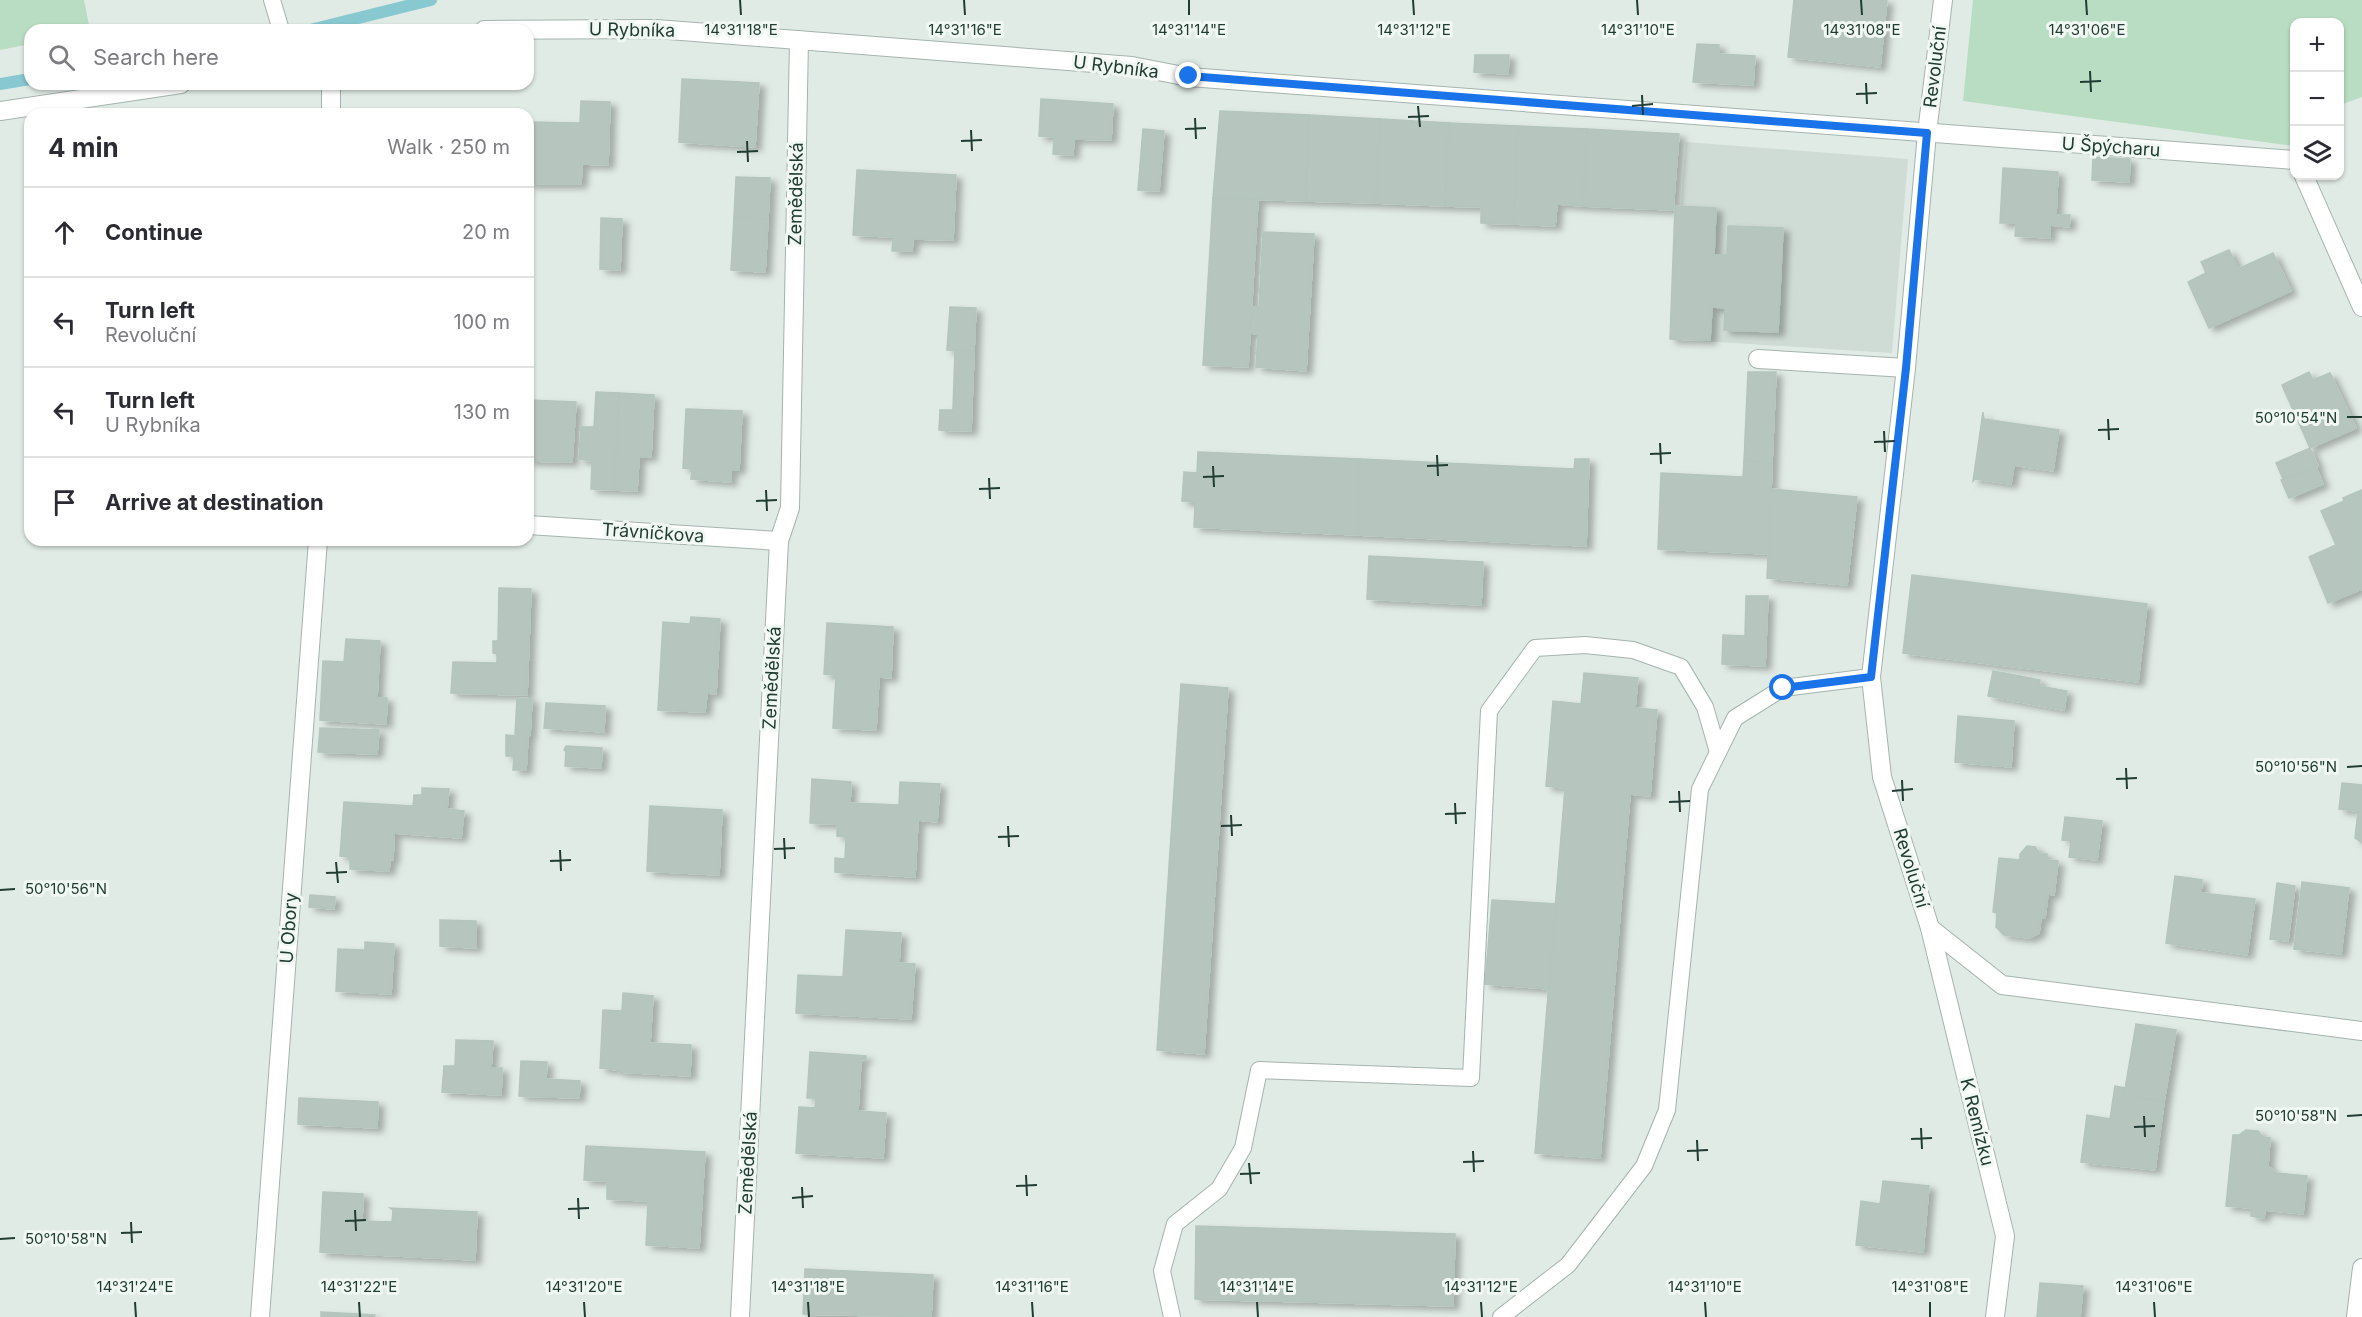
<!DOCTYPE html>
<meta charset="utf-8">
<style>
:root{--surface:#fff;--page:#f2f2f3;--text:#2b2b33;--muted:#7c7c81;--line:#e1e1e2}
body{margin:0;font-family:Inter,sans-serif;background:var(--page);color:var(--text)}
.controls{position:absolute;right:18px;top:18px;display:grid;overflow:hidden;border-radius:12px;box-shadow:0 2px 4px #0004}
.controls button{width:54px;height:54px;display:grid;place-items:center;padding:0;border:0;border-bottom:2px solid var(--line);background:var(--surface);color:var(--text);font:30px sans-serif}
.stop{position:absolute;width:18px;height:18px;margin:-14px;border:4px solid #1a73e8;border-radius:50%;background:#fff}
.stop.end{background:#1a73e8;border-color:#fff;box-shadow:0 2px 6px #0008}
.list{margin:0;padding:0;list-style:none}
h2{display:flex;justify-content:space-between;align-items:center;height:78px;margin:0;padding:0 24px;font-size:26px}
h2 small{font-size:20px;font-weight:400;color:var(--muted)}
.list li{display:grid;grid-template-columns:39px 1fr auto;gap:18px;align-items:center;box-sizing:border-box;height:90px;padding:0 24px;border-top:2px solid var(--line)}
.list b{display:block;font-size:22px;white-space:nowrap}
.list p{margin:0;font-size:20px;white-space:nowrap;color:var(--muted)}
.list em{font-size:20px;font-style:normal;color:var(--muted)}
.icon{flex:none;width:33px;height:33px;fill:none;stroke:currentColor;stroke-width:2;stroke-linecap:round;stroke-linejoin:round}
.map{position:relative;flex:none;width:2362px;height:1317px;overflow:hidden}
.search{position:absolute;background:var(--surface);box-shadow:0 2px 4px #0004;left:24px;top:24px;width:510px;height:66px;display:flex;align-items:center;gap:15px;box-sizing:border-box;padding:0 21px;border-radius:18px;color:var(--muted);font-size:22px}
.panel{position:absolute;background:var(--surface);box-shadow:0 2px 4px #0004;left:24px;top:108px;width:510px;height:438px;border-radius:18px}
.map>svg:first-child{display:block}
</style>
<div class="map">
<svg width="2362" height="1317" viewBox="0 0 2362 1317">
<defs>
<filter id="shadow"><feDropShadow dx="6" dy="4" stdDeviation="3" flood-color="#0004"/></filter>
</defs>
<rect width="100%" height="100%" fill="#e1ebe6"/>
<!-- built -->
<polygon fill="#cfdbd5" points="1686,142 1908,159 1892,353 1670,339"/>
<!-- green -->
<g fill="#b9ddc2">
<polygon points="0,0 84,0 90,30 30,30 30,44 0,50"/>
<polygon points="1973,0 2362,0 2362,97 2340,105 2340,22 2294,22 2294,146 1963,101"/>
</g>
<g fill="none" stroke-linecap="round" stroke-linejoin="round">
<!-- stream -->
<g stroke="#88c8d1" stroke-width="12">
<polyline points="310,30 431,0"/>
<polyline points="0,84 30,79"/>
</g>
</g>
<!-- building -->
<g fill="#b6c6bf" stroke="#b3c5bd" stroke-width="1.5" filter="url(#shadow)">
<polygon points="1794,0 1887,0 1880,67 1788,57"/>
<polygon points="1697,44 1719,45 1719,54 1755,56 1753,85 1693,82"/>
<polygon points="1475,55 1509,55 1508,74 1474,72"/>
<polygon points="682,79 759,83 755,147 679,142"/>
<polygon points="1041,99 1113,104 1111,140 1074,139 1073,155 1053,154 1054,137 1039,136"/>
<polygon points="581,101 610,102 608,165 582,164 581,184 528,184 528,122 580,123"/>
<polygon points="1220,111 1309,115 1306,201 1213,198"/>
<polygon points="1309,115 1380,119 1376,203 1306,201"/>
<polygon points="1380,119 1449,123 1445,206 1376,203"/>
<polygon points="1449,123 1518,126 1514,224 1481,223 1481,207 1445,206"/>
<polygon points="1518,126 1587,129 1583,206 1557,204 1555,226 1514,224"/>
<polygon points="1143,129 1164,131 1159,191 1138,190"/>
<polygon points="1587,129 1679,134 1673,210 1583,206"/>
<polygon points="2093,157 2130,159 2129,182 2092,180"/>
<polygon points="2003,168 2058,172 2056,215 2070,215 2069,227 2050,225 2050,238 2015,236 2016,223 2000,223"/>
<polygon points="857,170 956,175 953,240 913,239 912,251 892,251 893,237 853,235"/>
<polygon points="736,177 770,178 768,219 734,217"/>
<polygon points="1213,198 1258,199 1248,367 1203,365"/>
<polygon points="1675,206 1716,208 1714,255 1727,255 1728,226 1783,228 1778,332 1724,330 1725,308 1712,307 1710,340 1670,339"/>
<polygon points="734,217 768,219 765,272 731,270"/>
<polygon points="601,218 622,219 620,270 600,269"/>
<polygon points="1263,232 1314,234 1306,371 1256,367 1258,334 1251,333 1252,307 1259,307"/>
<polygon points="2229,250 2238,269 2273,253 2291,291 2209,328 2188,282 2206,273 2201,262"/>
<polygon points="950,307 976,308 974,351 947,350"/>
<polygon points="955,350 974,351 971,431 939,430 940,410 953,410"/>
<polygon points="1748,372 1776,372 1772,463 1744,461"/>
<polygon points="2309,372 2313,380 2330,373 2356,428 2310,448 2282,385"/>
<polygon points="596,392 619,393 614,490 591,489 592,461 579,459 581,427 594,427"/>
<polygon points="619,393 654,395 651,457 639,457 637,491 614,490"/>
<polygon points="528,400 576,402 572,462 528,461"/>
<polygon points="686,409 742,411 739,470 731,470 731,482 691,479 692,469 683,468"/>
<polygon points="1983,412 1984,419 2059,430 2053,471 2014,465 2011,484 1975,479 1973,481"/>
<polygon points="2310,448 2318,466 2284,481 2276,463"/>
<polygon points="1198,452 1360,459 1358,535 1194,527 1195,502 1182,501 1184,472 1197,473"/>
<polygon points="1360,459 1574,469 1575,459 1589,459 1586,546 1358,535"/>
<polygon points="1744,461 1772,463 1769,554 1658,549 1661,473 1743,477"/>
<polygon points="2316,467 2323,484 2289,498 2281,480"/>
<polygon points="1771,489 1857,497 1847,585 1767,578"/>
<polygon points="2362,490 2362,589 2328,603 2309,557 2336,545 2321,511 2344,501 2343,498"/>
<polygon points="1369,556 1483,562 1481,605 1367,599"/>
<polygon points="1912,575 2147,604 2138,682 1903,653"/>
<polygon points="499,588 531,589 527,695 451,693 453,662 497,663 497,654 493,653 493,641 498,641"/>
<polygon points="1746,596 1768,596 1765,666 1722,664 1723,635 1745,636"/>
<polygon points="691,617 720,619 716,694 707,693 705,712 658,710 663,622 690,624"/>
<polygon points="827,623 893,627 891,678 879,677 876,730 833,728 836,675 824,674"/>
<polygon points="346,639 380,641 377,698 387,698 386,724 320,720 323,661 344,662"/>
<polygon points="1993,671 2040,680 2039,686 2067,691 2064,710 1988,696"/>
<polygon points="1584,673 1638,678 1635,708 1657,710 1650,796 1630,794 1600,1158 1535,1153 1565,788 1546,786 1553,701 1581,704"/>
<polygon points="1181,684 1228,688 1204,1054 1157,1050"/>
<polygon points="517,698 532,699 530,735 528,737 515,734"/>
<polygon points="546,703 605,706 604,732 544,728"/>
<polygon points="1958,716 2014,721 2011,767 1955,762"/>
<polygon points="320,728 379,730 377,754 318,752"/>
<polygon points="506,735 528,737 526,770 513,770 514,756 506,756"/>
<polygon points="566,746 602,748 601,768 565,766 566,751 564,750"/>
<polygon points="812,779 851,782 850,803 899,805 900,782 940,784 937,822 918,820 915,877 835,872 835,858 845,859 846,837 837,836 837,824 810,823"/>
<polygon points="2342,783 2362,785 2362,843 2355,838 2358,811 2339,809"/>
<polygon points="422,788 449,789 447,809 464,811 461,838 394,833 393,860 390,859 389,871 350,869 350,857 340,856 344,802 413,806 414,795 422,795"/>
<polygon points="650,806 722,810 719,875 647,871"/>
<polygon points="2065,817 2102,821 2097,860 2069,857 2071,841 2062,840"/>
<polygon points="2027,846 2035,847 2040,854 2047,854 2047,860 2058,861 2054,895 2048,894 2045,918 2041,918 2039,933 2029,938 2004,935 1996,927 1997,913 1993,912 1999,858 2020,860 2020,854"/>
<polygon points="2175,876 2202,880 2201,893 2255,899 2247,955 2166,943"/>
<polygon points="2302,882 2349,888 2341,954 2294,949"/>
<polygon points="2277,883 2295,886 2288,941 2270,939"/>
<polygon points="310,895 335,897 334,909 309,907"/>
<polygon points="1492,900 1556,904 1549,989 1485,984"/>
<polygon points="440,920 476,921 476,948 440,946"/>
<polygon points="846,930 901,933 899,963 915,964 911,1019 796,1013 798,975 843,977"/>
<polygon points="365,942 394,944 391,994 336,991 338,949 365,950"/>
<polygon points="623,993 653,996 650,1043 691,1045 690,1076 619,1072 619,1070 600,1068 603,1010 622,1011"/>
<polygon points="2136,1024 2176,1030 2164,1102 2124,1095"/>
<polygon points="456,1040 493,1041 491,1068 502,1068 501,1095 442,1092 444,1066 455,1066"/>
<polygon points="810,1052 866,1056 866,1059 861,1060 858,1111 886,1113 883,1158 796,1153 799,1107 815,1108 816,1098 807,1098"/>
<polygon points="521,1061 547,1062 546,1079 580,1081 579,1098 519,1096"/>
<polygon points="2115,1086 2125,1088 2124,1095 2164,1102 2155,1170 2081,1162 2087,1115 2110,1119"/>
<polygon points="299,1098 378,1102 377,1128 298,1124"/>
<polygon points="2246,1130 2258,1131 2263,1137 2270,1138 2268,1166 2276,1173 2307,1176 2303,1214 2265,1210 2264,1218 2251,1216 2251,1208 2226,1206 2233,1135 2239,1135"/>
<polygon points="586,1146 705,1152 699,1248 646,1245 648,1201 607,1199 607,1181 584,1180"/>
<polygon points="1883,1181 1929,1186 1923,1252 1856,1245 1861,1201 1880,1204"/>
<polygon points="323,1192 363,1194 362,1221 392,1222 393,1210 390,1208 477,1212 475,1260 320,1252"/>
<polygon points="1196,1226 1455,1234 1453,1306 1195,1299"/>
<polygon points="805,1269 933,1275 931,1317 803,1314"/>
<polygon points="2040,1283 2083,1286 2080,1317 2037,1317"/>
<polygon points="321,1312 375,1315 374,1317 321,1317"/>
</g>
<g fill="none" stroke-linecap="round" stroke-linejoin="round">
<!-- lane casing -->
<g stroke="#a4b3ad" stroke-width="18">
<g id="lane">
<polyline points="272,0 281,30"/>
<polyline points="1172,1317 1162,1271 1175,1224 1219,1189 1243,1148 1259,1070 1471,1078 1489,711 1535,648 1585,645 1633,650 1681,667 1705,707 1718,752"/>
<polyline points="1501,1317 1568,1265 1644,1166 1667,1110 1700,789 1735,718 1783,688 1871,677"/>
</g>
</g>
<!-- street casing -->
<g stroke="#a4b3ad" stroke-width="20">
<g id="street">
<polyline points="1943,0 1927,133 1906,368 1871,677 1882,777 1930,928 2005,1236 1995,1317"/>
<polyline points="484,30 656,29 1132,66 1189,77 2294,160"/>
<polyline points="0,111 181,84"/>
<polyline points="331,114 331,84"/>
<polyline points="2304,176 2362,307"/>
<polyline points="1758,359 1906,368"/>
<polyline points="528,525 779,541"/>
<polyline points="1930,928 2002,985 2362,1031"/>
<polyline points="260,1317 318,540"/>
<polyline points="740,1317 779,541 790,508 799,40"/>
<polyline points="2356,1317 2362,1268"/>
</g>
</g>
<!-- lane -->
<use href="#lane" stroke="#fff" stroke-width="16"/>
<!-- street -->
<use href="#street" stroke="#fff" stroke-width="18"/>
</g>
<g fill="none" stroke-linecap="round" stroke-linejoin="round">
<!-- route -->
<polyline stroke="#1a73e8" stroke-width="8" points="1189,76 1927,133 1906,368 1871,677 1783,688"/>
</g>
<!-- ticks -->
<path fill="none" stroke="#213c34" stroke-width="2" d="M 740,0 L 741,15M 964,0 L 965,15M 1189,0 L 1189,15M 1413,0 L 1414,15M 1637,0 L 1638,15M 1861,0 L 1862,15M 2086,0 L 2087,15M 2090,71 L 2091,92M 2080,82 L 2101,81M 1866,83 L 1867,104M 1856,94 L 1877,93M 1642,95 L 1643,115M 1418,106 L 1420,127M 1632,106 L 1653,104M 1408,117 L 1429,116M 1195,118 L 1196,139M 1185,129 L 1206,128M 971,130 L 972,151M 747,141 L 748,162M 961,141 L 982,140M 737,152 L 758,151M 2347,417 L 2362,417M 2108,419 L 2109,440M 2098,430 L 2119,429M 1884,431 L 1885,452M 1874,442 L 1895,441M 1660,443 L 1661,464M 1650,454 L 1671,453M 1437,455 L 1438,476M 1213,466 L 1214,487M 1427,466 L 1448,465M 1203,477 L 1224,476M 989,478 L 990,499M 979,489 L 1000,488M 766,490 L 767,511M 756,501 L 777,500M 2347,767 L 2362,766M 2126,768 L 2127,789M 2116,779 L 2137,778M 1902,780 L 1903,801M 1679,791 L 1680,812M 1892,791 L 1913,789M 1669,802 L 1690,801M 1455,803 L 1456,824M 1445,814 L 1466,813M 1231,815 L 1232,836M 1008,826 L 1009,847M 1221,826 L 1242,825M 998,837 L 1019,836M 784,838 L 785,859M 774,849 L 795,848M 560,850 L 561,871M 550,861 L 571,860M 336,862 L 338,883M 326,873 L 347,872M 0,890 L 15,889M 2144,1116 L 2145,1137M 2347,1116 L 2362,1115M 2134,1127 L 2155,1126M 1921,1128 L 1922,1149M 1911,1139 L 1932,1138M 1697,1140 L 1698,1161M 1473,1151 L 1474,1172M 1687,1151 L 1708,1150M 1463,1162 L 1484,1161M 1249,1163 L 1251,1184M 1240,1174 L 1260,1173M 1026,1175 L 1027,1196M 1016,1186 L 1037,1185M 802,1187 L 803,1208M 578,1198 L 579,1219M 792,1198 L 813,1196M 568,1209 L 589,1208M 355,1210 L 356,1231M 345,1221 L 366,1220M 131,1222 L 132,1243M 121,1233 L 142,1232M 0,1239 L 15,1238M 135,1302 L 136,1317M 359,1302 L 360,1317M 584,1302 L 585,1317M 808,1302 L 809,1317M 1032,1302 L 1033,1317M 1257,1302 L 1258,1317M 1481,1302 L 1482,1317M 1705,1302 L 1706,1317M 1930,1302 L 1930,1317M 2154,1302 L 2155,1317"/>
<g text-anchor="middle" stroke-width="6" stroke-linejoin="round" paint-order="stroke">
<!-- street labels -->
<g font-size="18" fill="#213c34" stroke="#f1f8f4">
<text transform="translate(632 30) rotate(1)" y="6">U Rybníka</text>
<text transform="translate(1116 67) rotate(7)" y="6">U Rybníka</text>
<text transform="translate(1935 67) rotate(-83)" y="6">Revoluční</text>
<text transform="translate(2111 147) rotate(4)" y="6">U Špýcharu</text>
<text transform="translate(796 194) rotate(-89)" y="6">Zemědělská</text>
<text transform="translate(653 533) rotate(4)" y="6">Trávníčkova</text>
<text transform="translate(772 678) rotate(-87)" y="6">Zemědělská</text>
<text transform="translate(1911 868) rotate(73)" y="6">Revoluční</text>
<text transform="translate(289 928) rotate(-86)" y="6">U Obory</text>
<text transform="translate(1977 1122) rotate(76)" y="6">K Remízku</text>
<text transform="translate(748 1163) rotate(-87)" y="6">Zemědělská</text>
</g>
</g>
<g font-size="15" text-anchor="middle" fill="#213c34" stroke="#f1f8f4" stroke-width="6" stroke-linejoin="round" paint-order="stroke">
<text x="741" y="35">14°31'18"E</text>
<text x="965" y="35">14°31'16"E</text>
<text x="1189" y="35">14°31'14"E</text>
<text x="1414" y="35">14°31'12"E</text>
<text x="1638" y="35">14°31'10"E</text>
<text x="1862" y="35">14°31'08"E</text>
<text x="2087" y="35">14°31'06"E</text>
<text x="2296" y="423">50°10'54"N</text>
<text x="2296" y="772">50°10'56"N</text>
<text x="66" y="894">50°10'56"N</text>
<text x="2296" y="1121">50°10'58"N</text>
<text x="66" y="1244">50°10'58"N</text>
<text x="135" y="1292">14°31'24"E</text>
<text x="359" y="1292">14°31'22"E</text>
<text x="584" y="1292">14°31'20"E</text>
<text x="808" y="1292">14°31'18"E</text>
<text x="1032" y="1292">14°31'16"E</text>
<text x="1257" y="1292">14°31'14"E</text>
<text x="1481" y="1292">14°31'12"E</text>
<text x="1705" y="1292">14°31'10"E</text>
<text x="1930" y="1292">14°31'08"E</text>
<text x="2154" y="1292">14°31'06"E</text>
</g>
</svg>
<div class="controls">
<button>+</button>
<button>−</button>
<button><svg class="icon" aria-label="layers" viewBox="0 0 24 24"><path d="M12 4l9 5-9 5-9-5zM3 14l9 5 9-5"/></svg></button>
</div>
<div class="stop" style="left:1783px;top:688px"></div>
<div class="stop end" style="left:1189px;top:76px"></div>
<div class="search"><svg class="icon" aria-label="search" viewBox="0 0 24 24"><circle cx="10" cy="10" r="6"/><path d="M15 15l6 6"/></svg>Search here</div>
<section class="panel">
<h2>4 min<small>Walk · 250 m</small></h2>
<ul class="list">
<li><svg class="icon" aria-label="ahead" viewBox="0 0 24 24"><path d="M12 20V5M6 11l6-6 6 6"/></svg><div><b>Continue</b></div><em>20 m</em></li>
<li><svg class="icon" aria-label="left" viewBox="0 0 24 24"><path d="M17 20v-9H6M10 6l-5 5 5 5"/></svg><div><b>Turn left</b><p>Revoluční</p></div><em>100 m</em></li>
<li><svg class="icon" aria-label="left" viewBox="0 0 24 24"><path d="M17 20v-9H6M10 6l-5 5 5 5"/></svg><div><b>Turn left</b><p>U Rybníka</p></div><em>130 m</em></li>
<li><svg class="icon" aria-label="arrive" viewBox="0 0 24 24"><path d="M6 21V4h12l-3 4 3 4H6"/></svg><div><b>Arrive at destination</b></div></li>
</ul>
</section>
</div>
